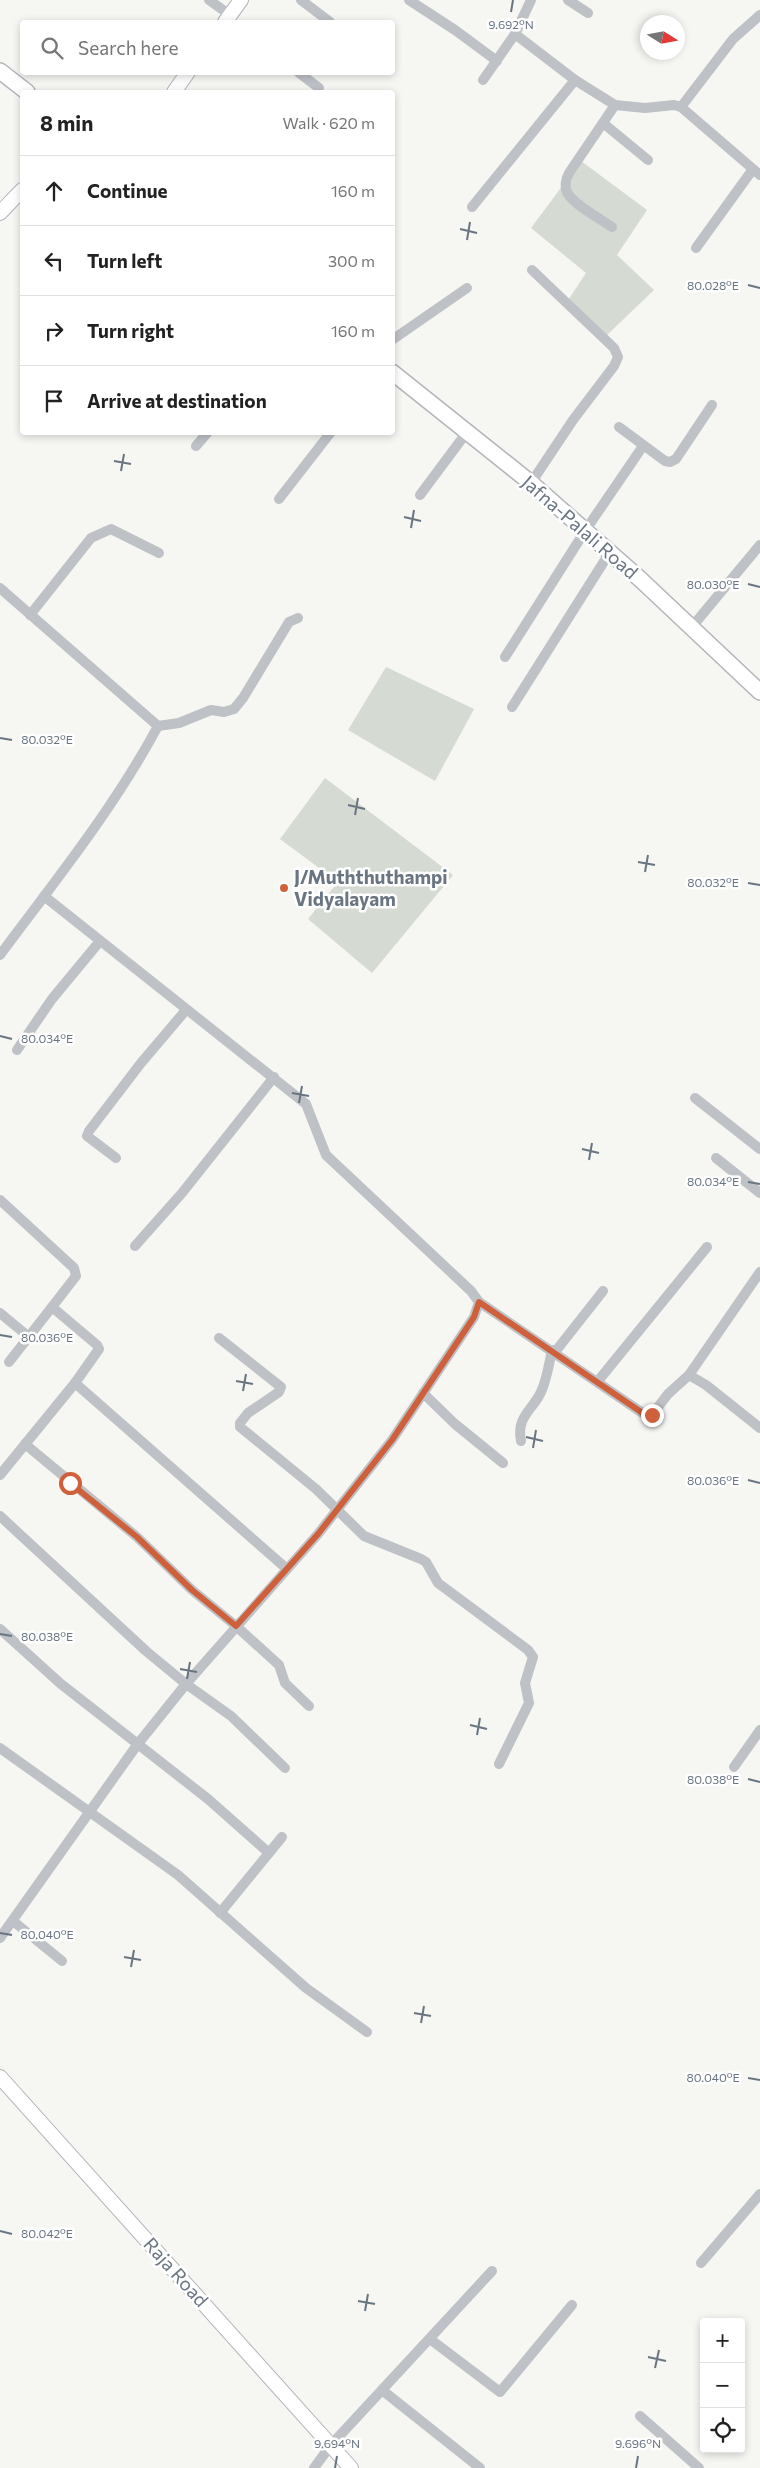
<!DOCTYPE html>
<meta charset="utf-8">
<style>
:root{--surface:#fff;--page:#f2f2f2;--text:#222;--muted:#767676;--line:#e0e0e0}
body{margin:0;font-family:Commissioner,sans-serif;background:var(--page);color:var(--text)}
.controls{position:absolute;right:15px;bottom:15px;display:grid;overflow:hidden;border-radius:5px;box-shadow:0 2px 8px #0003}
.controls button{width:45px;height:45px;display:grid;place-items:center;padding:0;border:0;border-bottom:1px solid var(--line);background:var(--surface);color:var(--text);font:25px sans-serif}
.compass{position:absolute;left:640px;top:15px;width:45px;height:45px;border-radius:50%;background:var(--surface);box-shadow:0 2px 8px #0003;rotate:101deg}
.stop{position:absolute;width:15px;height:15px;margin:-11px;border:4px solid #ce603b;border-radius:50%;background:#fff}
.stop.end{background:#ce603b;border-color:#fff;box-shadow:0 1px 5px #0008}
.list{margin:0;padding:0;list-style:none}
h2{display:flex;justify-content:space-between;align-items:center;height:65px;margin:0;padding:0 20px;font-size:21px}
h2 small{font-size:16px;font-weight:400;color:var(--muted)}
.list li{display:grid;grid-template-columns:32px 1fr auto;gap:15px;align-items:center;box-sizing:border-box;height:70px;padding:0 20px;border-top:1px solid var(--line)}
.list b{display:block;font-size:19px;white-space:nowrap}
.list em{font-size:16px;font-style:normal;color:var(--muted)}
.icon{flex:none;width:28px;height:28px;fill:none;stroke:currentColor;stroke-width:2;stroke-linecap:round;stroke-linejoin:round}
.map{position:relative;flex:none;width:760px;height:2468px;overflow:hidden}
.search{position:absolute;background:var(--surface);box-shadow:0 2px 8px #0003;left:20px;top:20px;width:375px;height:55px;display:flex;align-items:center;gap:12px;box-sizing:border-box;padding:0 18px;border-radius:5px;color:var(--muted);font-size:19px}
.panel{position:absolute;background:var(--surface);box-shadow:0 2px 8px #0003;left:20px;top:90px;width:375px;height:345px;border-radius:5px}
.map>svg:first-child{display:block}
</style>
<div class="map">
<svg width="760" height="2468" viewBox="0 0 760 2468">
<rect width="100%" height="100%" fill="#f6f6f3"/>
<!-- green -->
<g fill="#d5dad3">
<polygon points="581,161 647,210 617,255 654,290 607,335 567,302 586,273 531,228"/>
<polygon points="386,667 474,709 435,781 348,730"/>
<polygon points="325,778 453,875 372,973 308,919 338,882 280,839"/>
</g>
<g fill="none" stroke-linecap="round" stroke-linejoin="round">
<!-- secondary casing -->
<g stroke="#b1b5b9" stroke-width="16">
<g id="secondary">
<polyline points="225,22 241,0"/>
<polyline points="174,92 188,72"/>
<polyline points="0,213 22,190"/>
<polyline points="0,2077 351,2468"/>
</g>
</g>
<!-- primary casing -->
<g stroke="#b2b5b9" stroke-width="18">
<g id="primary">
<polyline points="0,71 27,92"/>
<polyline points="392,372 531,483 640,579 760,692"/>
</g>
</g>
<!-- street -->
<g stroke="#bec1c5" stroke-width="10">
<polyline points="209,0 230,15"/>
<polyline points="301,0 330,22"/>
<polyline points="409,0 455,30 497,61"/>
<polyline points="568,0 588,13"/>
<polyline points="515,34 575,80 615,105 645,108 674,105 681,107 760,175"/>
<polyline points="298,72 319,88"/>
<polyline points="483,80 515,34 531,0"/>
<polyline points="681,107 733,39 760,15"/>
<polyline points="603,123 648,160"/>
<polyline points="472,207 575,80"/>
<path d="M 612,227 C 601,219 572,204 567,192 C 564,186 566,179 569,173 L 615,105"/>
<polyline points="696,248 753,169"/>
<polyline points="392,340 467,288"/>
<polyline points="619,427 665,461 670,462 676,459 712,405"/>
<polyline points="196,446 208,432"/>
<polyline points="531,483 573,420 614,366 618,357 614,348 532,270"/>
<polyline points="420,495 467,432"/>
<polyline points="279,499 331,432"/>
<path d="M 0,588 L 158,726 C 114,808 55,881 0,955"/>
<polyline points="30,615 91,538 111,529 159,553"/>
<polyline points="691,628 760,545"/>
<polyline points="505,657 585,531 643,446"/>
<polyline points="512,707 610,552"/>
<polyline points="158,726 179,723 211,710 224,712 234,709 243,698 289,622 298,618"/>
<polyline points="17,1050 52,999 100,941"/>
<polyline points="695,1098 760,1149"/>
<polyline points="116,1158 87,1136 89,1131 141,1063 186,1010"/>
<polyline points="716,1158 760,1193"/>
<polyline points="0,1200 74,1268 76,1276 52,1307 97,1345 99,1349 75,1383 0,1475"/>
<polyline points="135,1246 182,1193 274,1077"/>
<polyline points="479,1302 644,1414 652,1415 668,1394 689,1375 706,1385 760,1428"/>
<polyline points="0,1313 29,1337"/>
<polyline points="219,1338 281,1387 279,1392 248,1413 240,1423 240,1427 316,1489 364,1536 421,1559 426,1562 438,1583 528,1650 533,1657 525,1683 529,1703 499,1764"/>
<polyline points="555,1352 603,1291"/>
<polyline points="9,1362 52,1307"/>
<polyline points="689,1375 760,1272"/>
<polyline points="598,1381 707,1247"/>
<polyline points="75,1383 287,1569"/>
<polyline points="423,1393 455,1424 503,1463"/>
<path d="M 521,1441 C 516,1417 532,1411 541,1392 C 547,1379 549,1364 552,1350"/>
<polyline points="25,1444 137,1537 192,1590 236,1626 279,1665 285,1683 309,1706"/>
<polyline points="0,1516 146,1651 186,1684 231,1716 285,1768"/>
<polyline points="0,1629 61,1684 208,1799 269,1853"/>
<polyline points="0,1748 178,1875 306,1988 367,2032"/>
<polyline points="734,1767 760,1730"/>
<polyline points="220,1913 282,1837"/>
<polyline points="13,1921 62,1961"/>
<polyline points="0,1938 137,1745 186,1684 318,1534 392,1440 474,1317 479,1302 471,1291 326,1155 306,1104 44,896"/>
<polyline points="701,2263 760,2194"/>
<polyline points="430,2339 500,2392 572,2305"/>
<polyline points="382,2390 480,2468"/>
<polyline points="640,2416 699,2468"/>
<polyline points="314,2468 331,2445 492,2271"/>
</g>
<!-- secondary -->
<use href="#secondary" stroke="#fff" stroke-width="14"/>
<!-- primary -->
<use href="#primary" stroke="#fff" stroke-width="15"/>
</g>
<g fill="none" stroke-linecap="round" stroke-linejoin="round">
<!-- route -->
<polyline stroke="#ce603b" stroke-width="6" points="70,1483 137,1537 192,1590 236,1626 318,1534 392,1440 474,1317 479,1302 644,1414 652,1415"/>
</g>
<!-- ticks -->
<path fill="none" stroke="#697581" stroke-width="2" d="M 511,12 L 513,0M 460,229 L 477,233M 467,240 L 470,222M 748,285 L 760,288M 114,461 L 131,464M 121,471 L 124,454M 404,517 L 421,521M 411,528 L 414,510M 748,584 L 760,587M 0,738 L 12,740M 348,805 L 365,809M 355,815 L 358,798M 638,862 L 655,865M 645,872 L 648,855M 748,883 L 760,885M 0,1036 L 12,1039M 292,1093 L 309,1096M 299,1103 L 302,1086M 582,1149 L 599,1153M 589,1160 L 592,1143M 748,1182 L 760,1184M 0,1335 L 12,1337M 236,1381 L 253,1384M 243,1391 L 246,1374M 526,1437 L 543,1441M 533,1448 L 536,1430M 748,1480 L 760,1483M 0,1634 L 12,1636M 180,1669 L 197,1672M 187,1679 L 190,1662M 470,1725 L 487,1729M 477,1735 L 480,1718M 748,1779 L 760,1782M 0,1933 L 12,1935M 124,1957 L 141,1960M 131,1967 L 134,1950M 414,2013 L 431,2016M 421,2023 L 424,2006M 748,2078 L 760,2080M 0,2231 L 12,2234M 358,2301 L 375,2304M 365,2311 L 368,2294M 648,2357 L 666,2361M 655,2368 L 659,2350M 335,2468 L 337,2456M 636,2468 L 638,2456"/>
<!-- markers -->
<circle fill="#ce603b" stroke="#fff" stroke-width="2" cx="284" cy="888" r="5"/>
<g text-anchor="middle" stroke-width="5" stroke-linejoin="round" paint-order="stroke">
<!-- street labels -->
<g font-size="19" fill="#697581" stroke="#fff">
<text transform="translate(580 527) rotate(41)" y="7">Jafna-Palali Road</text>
<text transform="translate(176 2272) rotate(48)" y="7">Raja Road</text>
</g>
<!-- poi labels -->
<g font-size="19" font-weight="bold" fill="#697581" stroke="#fff" text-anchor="start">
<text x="294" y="884">J/Muththuthampi<tspan x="294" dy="22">Vidyalayam</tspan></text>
</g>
</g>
<g font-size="12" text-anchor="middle" fill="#697581" stroke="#fff" stroke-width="5" stroke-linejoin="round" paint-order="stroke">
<text x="511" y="29">9.692°N</text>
<text x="713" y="290">80.028°E</text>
<text x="713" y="589">80.030°E</text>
<text x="47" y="744">80.032°E</text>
<text x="713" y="887">80.032°E</text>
<text x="47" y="1043">80.034°E</text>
<text x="713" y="1186">80.034°E</text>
<text x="47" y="1342">80.036°E</text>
<text x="713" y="1485">80.036°E</text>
<text x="47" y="1641">80.038°E</text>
<text x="713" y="1784">80.038°E</text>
<text x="47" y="1939">80.040°E</text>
<text x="713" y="2082">80.040°E</text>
<text x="47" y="2238">80.042°E</text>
<text x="337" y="2448">9.694°N</text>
<text x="638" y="2448">9.696°N</text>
</g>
</svg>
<div class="controls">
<button>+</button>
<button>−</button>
<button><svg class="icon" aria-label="locate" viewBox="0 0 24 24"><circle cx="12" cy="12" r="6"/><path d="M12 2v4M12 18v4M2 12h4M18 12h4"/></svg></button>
</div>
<svg class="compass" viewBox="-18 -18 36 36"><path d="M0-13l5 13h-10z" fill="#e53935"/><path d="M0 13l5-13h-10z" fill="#767676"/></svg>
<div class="stop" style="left:70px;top:1483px"></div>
<div class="stop end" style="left:652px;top:1415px"></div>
<div class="search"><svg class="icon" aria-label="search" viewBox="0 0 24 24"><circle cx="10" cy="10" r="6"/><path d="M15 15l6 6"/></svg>Search here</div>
<section class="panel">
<h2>8 min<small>Walk · 620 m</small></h2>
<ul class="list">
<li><svg class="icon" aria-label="ahead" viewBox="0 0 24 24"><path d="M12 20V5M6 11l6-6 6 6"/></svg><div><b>Continue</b></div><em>160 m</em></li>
<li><svg class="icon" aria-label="left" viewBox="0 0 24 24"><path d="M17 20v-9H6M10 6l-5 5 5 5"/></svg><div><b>Turn left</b></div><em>300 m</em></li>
<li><svg class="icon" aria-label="right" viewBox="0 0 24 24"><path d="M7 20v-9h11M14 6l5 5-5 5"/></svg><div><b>Turn right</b></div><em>160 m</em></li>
<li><svg class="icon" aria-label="arrive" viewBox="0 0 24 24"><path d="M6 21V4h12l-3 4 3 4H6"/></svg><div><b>Arrive at destination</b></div></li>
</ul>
</section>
</div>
